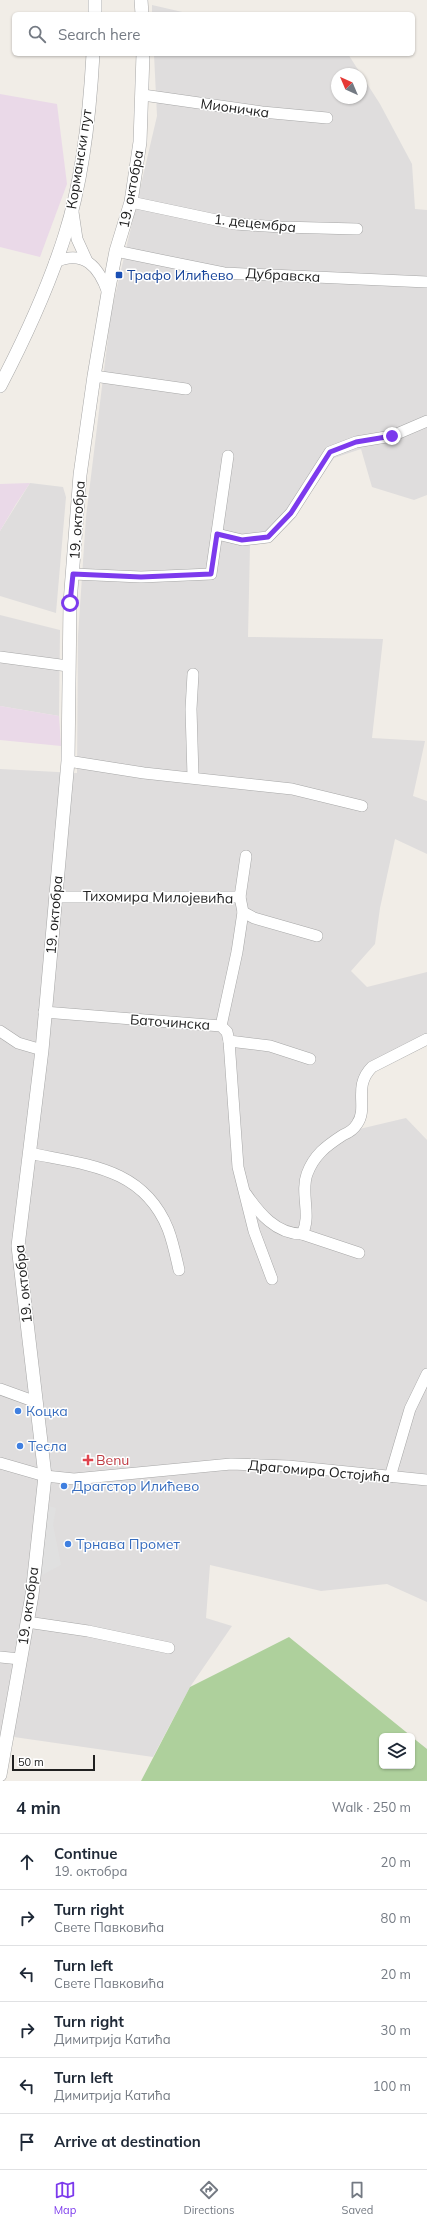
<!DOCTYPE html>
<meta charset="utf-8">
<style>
:root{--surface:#fff;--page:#f6f6f7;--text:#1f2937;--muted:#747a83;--line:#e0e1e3;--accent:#7c3aed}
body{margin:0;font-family:Mulish,sans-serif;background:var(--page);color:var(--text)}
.controls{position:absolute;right:12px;bottom:12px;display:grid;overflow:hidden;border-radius:6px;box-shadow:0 1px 3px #0004}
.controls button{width:36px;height:36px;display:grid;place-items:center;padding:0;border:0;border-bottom:1px solid var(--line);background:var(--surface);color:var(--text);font:20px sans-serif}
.compass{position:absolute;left:331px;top:68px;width:36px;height:36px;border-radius:50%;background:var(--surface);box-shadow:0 1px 3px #0004;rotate:316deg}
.scale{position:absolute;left:12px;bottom:10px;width:83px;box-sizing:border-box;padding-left:4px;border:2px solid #202020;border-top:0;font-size:11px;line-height:14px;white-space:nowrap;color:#202020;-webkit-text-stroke:3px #fff;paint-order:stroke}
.stop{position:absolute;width:12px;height:12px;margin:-9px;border:3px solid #7c3aed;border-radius:50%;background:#fff}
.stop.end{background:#7c3aed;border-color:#fff;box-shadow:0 1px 4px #0008}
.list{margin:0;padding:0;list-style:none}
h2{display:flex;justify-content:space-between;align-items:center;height:52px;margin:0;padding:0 16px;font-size:17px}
h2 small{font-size:13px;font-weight:400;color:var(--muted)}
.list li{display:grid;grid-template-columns:26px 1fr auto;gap:12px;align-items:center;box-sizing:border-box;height:56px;padding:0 16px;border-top:1px solid var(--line)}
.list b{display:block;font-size:15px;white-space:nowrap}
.list p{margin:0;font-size:13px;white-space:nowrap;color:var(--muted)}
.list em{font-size:13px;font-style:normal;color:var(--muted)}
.icon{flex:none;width:22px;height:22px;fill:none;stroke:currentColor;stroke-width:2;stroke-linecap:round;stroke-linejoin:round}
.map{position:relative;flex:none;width:427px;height:1781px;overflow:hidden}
.search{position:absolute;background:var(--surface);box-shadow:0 1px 3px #0004;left:12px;right:12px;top:12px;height:44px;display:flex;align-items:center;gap:10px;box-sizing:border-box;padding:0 14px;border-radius:6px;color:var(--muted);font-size:15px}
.sheet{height:388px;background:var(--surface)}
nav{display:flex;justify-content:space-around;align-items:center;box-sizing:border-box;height:56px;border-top:1px solid var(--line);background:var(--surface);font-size:11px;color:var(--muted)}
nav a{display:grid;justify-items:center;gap:2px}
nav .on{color:var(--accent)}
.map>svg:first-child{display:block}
</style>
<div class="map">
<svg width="427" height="1781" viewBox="0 0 427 1781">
<rect width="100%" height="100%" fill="#f1ede7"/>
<!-- residential -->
<g fill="#dfdddd" fill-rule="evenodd">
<polygon points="152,5 191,14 152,14"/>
<path d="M 154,54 L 348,54 L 380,104 L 412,164 L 415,209 L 427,210 L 427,495 L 414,500 L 372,487 L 361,449 L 334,458 L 291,522 L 268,543 L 250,545 L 248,637 L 383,639 L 372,738 L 425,741 L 413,796 L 427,801 L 427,854 L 395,839 L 380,908 L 375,944 L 351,971 L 367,987 L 427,972 L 427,1039 L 365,1074 L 360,1118 L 351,1131 L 406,1118 L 427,1140 L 427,1602 L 387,1584 L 321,1591 L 210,1565 L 206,1618 L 232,1626 L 190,1687 L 153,1757 L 7,1736 L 0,1771 L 0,769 L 77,773 L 78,636 L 86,517 L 111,313 L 157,116 ZM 337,74 L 361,74 L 361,98 L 337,98 Z"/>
<polygon points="30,483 63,487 66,497 56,613 0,596 0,531"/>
<polygon points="0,615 60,630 59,716 0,706"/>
</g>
<!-- industrial -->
<g fill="#ead9e8">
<polygon points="0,94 57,104 67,184 40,257 0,247"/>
<polygon points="30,483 16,504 0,531 0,484"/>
<polygon points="0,706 59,716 61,746 0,740"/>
</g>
<!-- forest -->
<polygon fill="#aed09c" points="289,1637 411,1736 382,1736 382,1766 412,1766 412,1737 427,1749 427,1781 141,1781 190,1687"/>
<!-- parking -->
<polygon fill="#e0e0e0" points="40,1504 56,1508 53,1525 61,1565 33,1580"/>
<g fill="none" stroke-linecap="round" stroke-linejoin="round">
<!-- minor casing -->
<g stroke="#a7a7a7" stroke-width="12">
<g id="minor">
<polyline points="143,95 262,112 327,118"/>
<polyline points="131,202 235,224 281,227 357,229"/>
<polyline points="73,212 77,239 87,261"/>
<polyline points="116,251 224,273 427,282"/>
<path d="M 55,262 C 84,249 99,267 108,293"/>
<polyline points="94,376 186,389"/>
<polyline points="217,534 242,540 268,537 291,513 330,452 356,442 392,436 427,421"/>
<polyline points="73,574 141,577 211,574 228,456"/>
<polyline points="0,657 68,666"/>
<polyline points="68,761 144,773 292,789 362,806"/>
<polyline points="193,776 191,709 193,674"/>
<polyline points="56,897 240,897 243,912 254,918 317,936"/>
<polyline points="240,897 246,856"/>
<polyline points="44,1012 221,1026 227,1032 229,1041 270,1046 310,1059"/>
<polyline points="221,1026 237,952 243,912"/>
<polyline points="0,1031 18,1043 42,1050"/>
<polyline points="229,1041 238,1167 254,1231 272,1279"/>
<path d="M 29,1153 C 86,1165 143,1167 168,1229 C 173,1242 176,1257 179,1270"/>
<path d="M 246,1194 C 259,1213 276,1234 302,1234 C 312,1216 300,1193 307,1174 C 314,1155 326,1146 343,1135 C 348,1133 354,1129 357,1124 C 369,1107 352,1087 372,1067 L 427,1039"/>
<polyline points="302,1234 359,1253"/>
<polyline points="0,1389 36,1402"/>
<polyline points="0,1463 45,1476 74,1479 231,1464 288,1466 427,1480"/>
<polyline points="390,1477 410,1409 427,1374"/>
<polyline points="27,1622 88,1631 169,1648"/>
<polyline points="0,1657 20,1659"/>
</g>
</g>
<!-- tertiary casing -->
<g stroke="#a7a7a7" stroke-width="14">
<g id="tertiary">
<polyline points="95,0 95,14"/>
<polyline points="141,0 142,14"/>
<path d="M 0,386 C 25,338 49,286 65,235 C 82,182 90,109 93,54"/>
<polyline points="0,1775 32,1595 45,1476 18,1246 42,1050 68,761 70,603 80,475 94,376 108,293 116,251 131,202 140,142 143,54"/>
</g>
</g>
<!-- minor -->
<use href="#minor" stroke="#fff" stroke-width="11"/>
<!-- tertiary -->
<use href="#tertiary" stroke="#fff" stroke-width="13"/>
</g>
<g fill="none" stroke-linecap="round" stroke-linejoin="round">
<!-- route -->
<polyline stroke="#7c3aed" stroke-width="5" points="70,603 73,574 141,577 211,574 217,534 242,540 268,537 291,513 330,452 356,442 392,436"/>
</g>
<!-- markers -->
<rect fill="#1a4fb4" stroke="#fff" stroke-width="1.5" x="115" y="271" width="8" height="8" rx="2"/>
<g fill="#3f7fe0" stroke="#fff" stroke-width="1.5">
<circle cx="18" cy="1411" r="4"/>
<circle cx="20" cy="1446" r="4"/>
<circle cx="64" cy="1486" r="4"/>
<circle cx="68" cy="1544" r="4"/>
</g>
<path fill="#e0444e" stroke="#fff" stroke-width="1.5" d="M86 1454h4v4h4v4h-4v4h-4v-4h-4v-4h4z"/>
<g text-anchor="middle" stroke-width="3" stroke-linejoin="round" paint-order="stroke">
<!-- street labels -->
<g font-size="14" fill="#202020" stroke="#fff">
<text transform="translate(235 108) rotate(8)" y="5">Мионичка</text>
<text transform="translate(79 159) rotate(-81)" y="5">Кормански пут</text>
<text transform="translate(131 189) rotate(-79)" y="5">19. октобра</text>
<text transform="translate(255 223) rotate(6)" y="5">1. децембра</text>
<text transform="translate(283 275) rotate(3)" y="5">Дубравска</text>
<text transform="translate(77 520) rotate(-86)" y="5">19. октобра</text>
<text transform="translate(158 897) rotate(1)" y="5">Тихомира Милојевића</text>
<text transform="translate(54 915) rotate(-85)" y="5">19. октобра</text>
<text transform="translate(170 1022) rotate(4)" y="5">Баточинска</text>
<text transform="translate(23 1284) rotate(-96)" y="5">19. октобра</text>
<text transform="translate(319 1471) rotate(5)" y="5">Драгомира Остојића</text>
<text transform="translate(28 1606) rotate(-82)" y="5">19. октобра</text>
</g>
<!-- transit labels -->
<g font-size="14" fill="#164399" stroke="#fff" text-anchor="start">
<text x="127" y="280">Трафо Илићево</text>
</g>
<!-- shop labels -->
<g font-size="14" fill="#366cbe" stroke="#fff" text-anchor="start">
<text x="26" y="1416">Коцка</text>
<text x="28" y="1451">Тесла</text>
<text x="72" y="1491">Драгстор Илићево</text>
<text x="76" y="1549">Трнава Промет</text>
</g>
<!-- health labels -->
<g font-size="14" fill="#be3a42" stroke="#fff" text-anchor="start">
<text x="96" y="1465">Benu</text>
</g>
</g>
</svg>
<div class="controls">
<button><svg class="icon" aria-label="layers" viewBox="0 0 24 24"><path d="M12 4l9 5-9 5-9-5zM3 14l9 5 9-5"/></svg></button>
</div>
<svg class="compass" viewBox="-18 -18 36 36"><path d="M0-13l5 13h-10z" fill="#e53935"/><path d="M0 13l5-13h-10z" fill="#747a83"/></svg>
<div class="scale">50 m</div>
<div class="stop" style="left:70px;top:603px"></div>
<div class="stop end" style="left:392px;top:436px"></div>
<div class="search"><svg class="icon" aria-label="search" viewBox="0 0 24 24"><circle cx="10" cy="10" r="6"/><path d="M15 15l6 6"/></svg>Search here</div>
</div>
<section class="sheet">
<h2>4 min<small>Walk · 250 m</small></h2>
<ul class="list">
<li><svg class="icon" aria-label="ahead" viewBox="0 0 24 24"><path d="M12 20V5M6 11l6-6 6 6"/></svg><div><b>Continue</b><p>19. октобра</p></div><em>20 m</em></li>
<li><svg class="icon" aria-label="right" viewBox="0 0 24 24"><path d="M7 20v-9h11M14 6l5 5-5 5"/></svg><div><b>Turn right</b><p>Свете Павковића</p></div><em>80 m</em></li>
<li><svg class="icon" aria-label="left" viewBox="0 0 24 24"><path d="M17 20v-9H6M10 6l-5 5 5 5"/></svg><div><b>Turn left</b><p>Свете Павковића</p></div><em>20 m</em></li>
<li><svg class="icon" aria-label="right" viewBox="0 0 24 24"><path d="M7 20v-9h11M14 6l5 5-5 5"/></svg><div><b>Turn right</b><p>Димитрија Катића</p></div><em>30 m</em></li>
<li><svg class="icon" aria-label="left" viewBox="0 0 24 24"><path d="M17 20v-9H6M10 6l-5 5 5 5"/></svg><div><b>Turn left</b><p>Димитрија Катића</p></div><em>100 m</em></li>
<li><svg class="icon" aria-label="arrive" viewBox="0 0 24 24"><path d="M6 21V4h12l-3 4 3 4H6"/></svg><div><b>Arrive at destination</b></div></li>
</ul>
</section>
<nav>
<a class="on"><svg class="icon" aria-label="map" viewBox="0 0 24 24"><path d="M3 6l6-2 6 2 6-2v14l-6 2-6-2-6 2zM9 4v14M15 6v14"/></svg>Map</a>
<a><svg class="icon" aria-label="directions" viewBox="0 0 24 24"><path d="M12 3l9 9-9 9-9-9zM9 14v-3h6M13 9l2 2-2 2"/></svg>Directions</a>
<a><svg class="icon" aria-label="saved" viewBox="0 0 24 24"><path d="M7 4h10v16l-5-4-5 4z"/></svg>Saved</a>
</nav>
